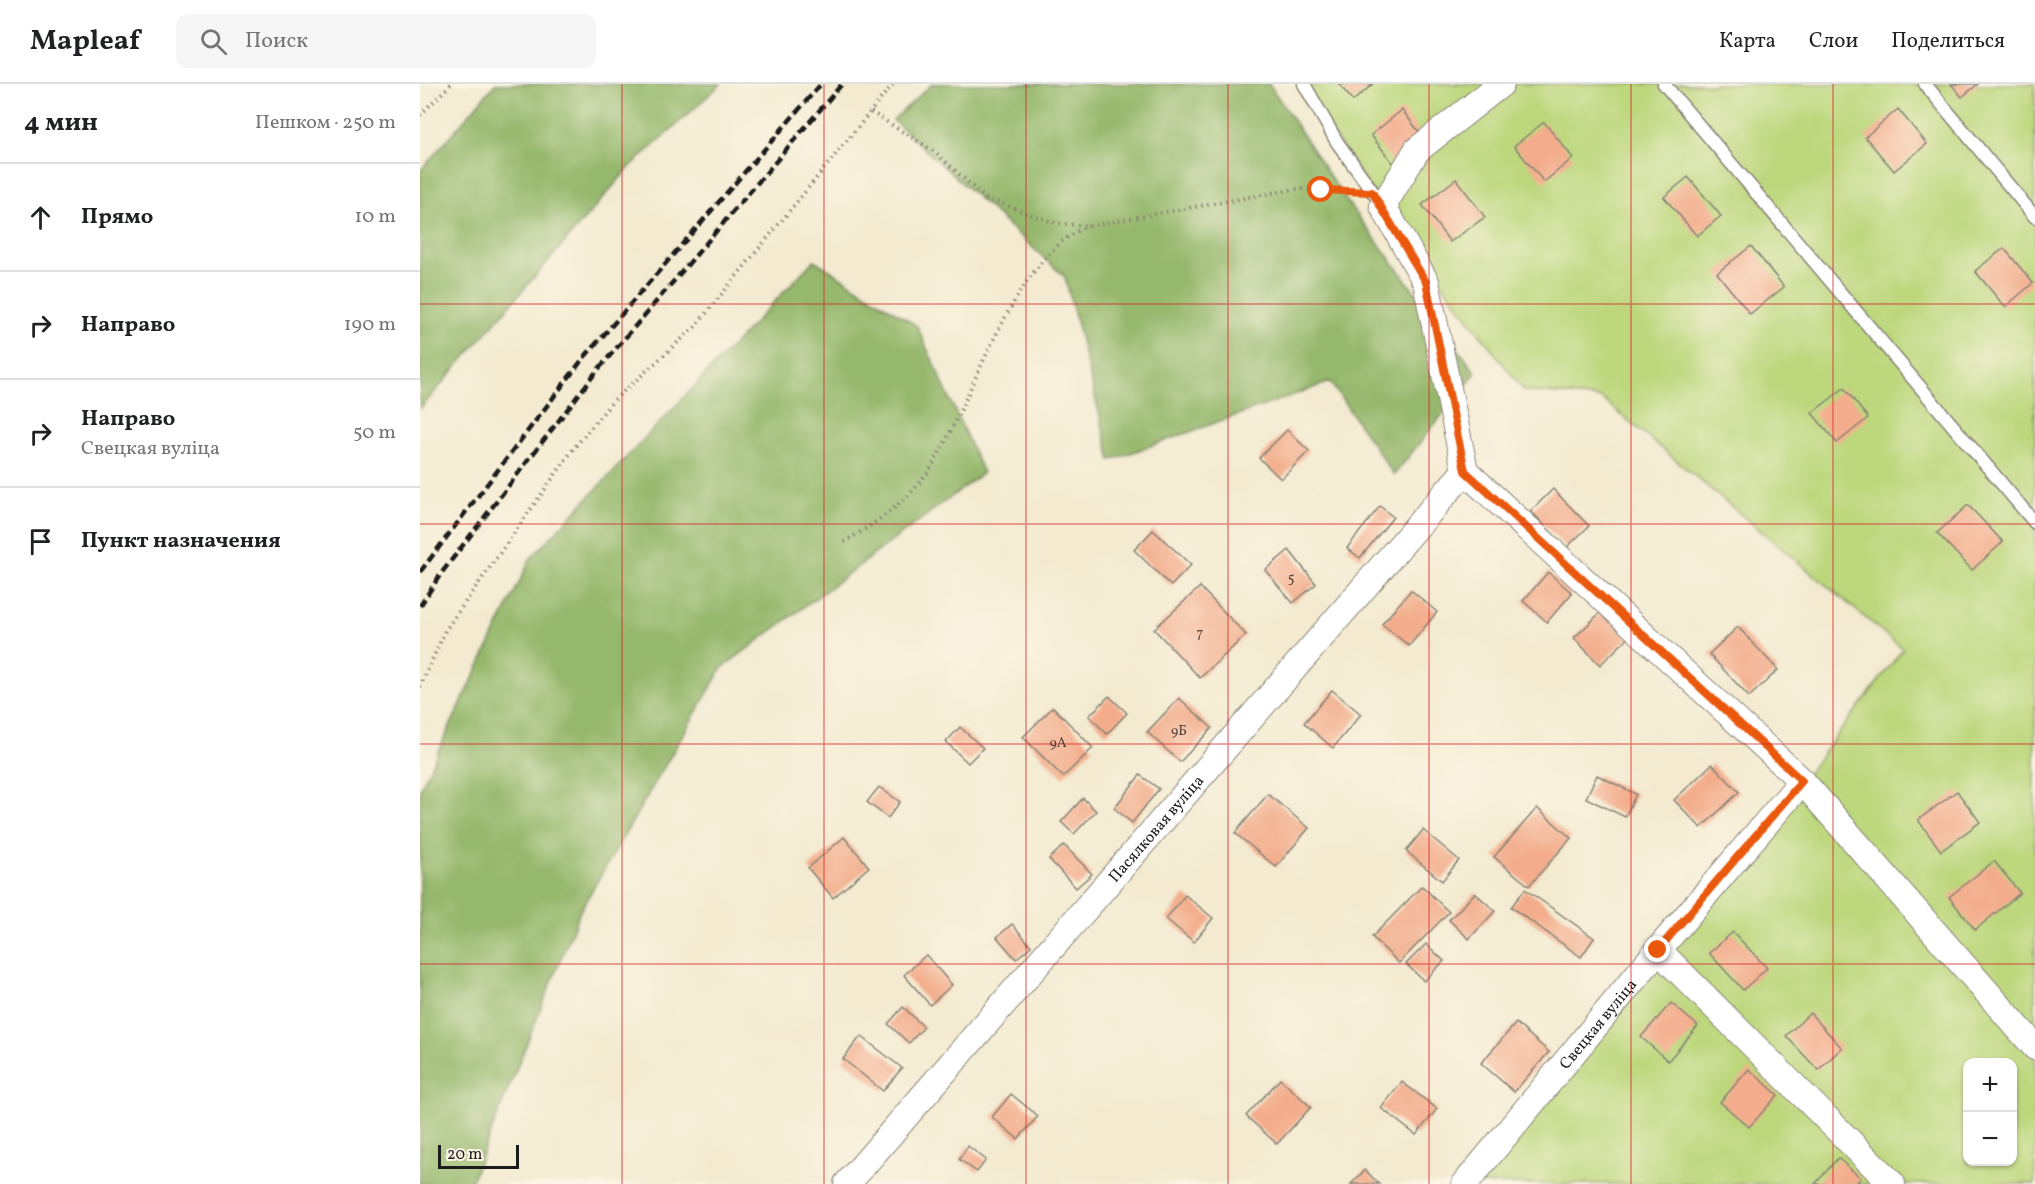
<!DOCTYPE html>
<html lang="ru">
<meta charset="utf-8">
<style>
:root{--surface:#fff;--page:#f6f6f6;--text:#202124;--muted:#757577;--line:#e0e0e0}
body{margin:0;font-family:Vollkorn,serif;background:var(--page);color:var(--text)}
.controls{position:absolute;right:18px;bottom:18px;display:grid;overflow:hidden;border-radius:12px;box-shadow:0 2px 4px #0004}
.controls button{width:54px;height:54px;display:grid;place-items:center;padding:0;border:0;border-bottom:2px solid var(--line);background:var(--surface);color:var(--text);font:30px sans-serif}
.scale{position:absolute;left:18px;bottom:15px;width:81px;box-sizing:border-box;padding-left:6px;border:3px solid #1c1c1c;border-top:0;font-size:16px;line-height:21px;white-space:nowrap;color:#1c1c1c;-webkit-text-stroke:4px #fcf5e5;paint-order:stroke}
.stop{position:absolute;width:18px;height:18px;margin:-14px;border:4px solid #ea580c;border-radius:50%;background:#fff}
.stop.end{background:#ea580c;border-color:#fff;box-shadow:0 2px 6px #0008}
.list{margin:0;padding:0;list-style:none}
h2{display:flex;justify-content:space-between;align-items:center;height:78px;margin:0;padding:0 24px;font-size:26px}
h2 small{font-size:20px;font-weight:400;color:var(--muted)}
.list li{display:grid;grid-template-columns:39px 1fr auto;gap:18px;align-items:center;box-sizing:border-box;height:108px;padding:0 24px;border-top:2px solid var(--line)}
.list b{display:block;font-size:22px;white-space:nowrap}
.list p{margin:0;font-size:20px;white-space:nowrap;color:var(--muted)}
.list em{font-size:20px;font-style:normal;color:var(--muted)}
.icon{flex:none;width:33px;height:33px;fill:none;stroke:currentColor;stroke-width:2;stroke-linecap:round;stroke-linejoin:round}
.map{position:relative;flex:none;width:1615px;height:1100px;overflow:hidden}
header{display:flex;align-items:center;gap:36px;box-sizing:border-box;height:84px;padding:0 30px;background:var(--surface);border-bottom:2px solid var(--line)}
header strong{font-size:28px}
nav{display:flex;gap:33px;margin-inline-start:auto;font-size:21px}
.search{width:420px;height:54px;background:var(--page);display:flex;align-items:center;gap:15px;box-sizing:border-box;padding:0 21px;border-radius:12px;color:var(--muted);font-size:22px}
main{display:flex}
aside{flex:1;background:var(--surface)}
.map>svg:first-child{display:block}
</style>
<header>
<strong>Mapleaf</strong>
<div class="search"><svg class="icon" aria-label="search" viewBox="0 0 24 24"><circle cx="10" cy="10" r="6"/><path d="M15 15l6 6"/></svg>Поиск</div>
<nav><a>Карта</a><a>Слои</a><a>Поделиться</a></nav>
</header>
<main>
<aside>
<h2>4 мин<small>Пешком · 250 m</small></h2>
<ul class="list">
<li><svg class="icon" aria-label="ahead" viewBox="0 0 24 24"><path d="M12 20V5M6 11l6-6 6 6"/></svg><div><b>Прямо</b></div><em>10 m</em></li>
<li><svg class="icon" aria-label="right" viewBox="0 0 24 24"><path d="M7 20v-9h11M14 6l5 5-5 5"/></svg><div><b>Направо</b></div><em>190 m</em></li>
<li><svg class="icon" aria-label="right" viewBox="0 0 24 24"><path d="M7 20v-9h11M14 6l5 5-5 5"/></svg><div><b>Направо</b><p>Свецкая вуліца</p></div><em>50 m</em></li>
<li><svg class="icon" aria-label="arrive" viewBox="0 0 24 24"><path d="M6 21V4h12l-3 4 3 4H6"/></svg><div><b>Пункт назначения</b></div></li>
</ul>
</aside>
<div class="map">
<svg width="1615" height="1100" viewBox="0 0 1615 1100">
<rect width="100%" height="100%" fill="#fcf5e5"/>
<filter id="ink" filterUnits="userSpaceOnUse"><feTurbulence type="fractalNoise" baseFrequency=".0167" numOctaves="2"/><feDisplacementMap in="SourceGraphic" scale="12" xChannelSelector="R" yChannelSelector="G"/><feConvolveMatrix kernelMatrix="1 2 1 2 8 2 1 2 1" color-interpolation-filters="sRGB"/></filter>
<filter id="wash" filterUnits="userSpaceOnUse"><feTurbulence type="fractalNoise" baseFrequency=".008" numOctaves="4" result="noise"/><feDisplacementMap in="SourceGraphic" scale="24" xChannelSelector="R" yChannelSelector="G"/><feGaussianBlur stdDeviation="1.35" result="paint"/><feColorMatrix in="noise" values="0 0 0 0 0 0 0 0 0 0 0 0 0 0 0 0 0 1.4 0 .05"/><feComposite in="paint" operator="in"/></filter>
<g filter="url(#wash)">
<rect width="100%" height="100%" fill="#f3ead0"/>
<!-- green -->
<path fill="#bcd77c" stroke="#6c7a4c" stroke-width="1.5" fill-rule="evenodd" d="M 880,0 L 1615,0 L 1615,1100 L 1046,1100 L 1382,697 L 1483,565 L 1181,314 L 1104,307 L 964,125 ZM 1548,978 L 1592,978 L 1592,1078 L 1548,1078 Z"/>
<!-- forest -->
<g fill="#95b86c" stroke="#586a44" stroke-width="1.5">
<polygon points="75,0 301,0 208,85 0,325 0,87"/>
<polygon points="512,0 849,0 925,115 1056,289 974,391 910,298 691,376 645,193 473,36"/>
<polygon points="394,176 497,242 563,389 302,584 161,825 50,1100 0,1100 0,705 111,474"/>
</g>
<g id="blocks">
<!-- building -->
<g fill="#f3ad8c">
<polygon points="919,0 953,0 933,17"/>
<polygon points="1531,0 1558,0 1542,13"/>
<polygon points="1478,25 1507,60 1474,87 1445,53"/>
<polygon points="982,26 1004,54 973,79 951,51"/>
<polygon points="1124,38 1153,74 1124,98 1094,62"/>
<polygon points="1268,93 1301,132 1277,152 1244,113"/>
<polygon points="1036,95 1065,133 1030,158 1002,121"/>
<polygon points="1331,162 1364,203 1330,230 1297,189"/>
<polygon points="1584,164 1613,199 1585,223 1555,187"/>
<polygon points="1424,304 1448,334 1417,359 1392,329"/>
<polygon points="867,346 889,367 861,395 839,374"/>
<polygon points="1133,405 1169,442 1146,464 1111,427"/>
<polygon points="1548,421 1583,458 1552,486 1517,449"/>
<polygon points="960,422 973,433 940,474 927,464"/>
<polygon points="733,446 771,481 751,502 714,466"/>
<polygon points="869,466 896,500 873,519 845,486"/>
<polygon points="1128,488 1152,509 1127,538 1103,517"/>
<polygon points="780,503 826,551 780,594 734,545"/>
<polygon points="991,506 1017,528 989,562 962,540"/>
<polygon points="1182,527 1208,554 1180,581 1154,554"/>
<polygon points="1318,543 1358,586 1329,613 1289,570"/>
<polygon points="912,606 941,630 913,664 884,639"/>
<polygon points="689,612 707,629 687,650 669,632"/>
<polygon points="759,614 792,644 760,678 727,648"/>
<polygon points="633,623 673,664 643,693 603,653"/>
<polygon points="540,643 563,664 548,679 526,658"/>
<polygon points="1292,680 1319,708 1281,744 1254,716"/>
<polygon points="720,691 739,705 712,739 694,724"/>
<polygon points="1177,691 1216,710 1205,733 1166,714"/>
<polygon points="459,703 480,718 468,734 447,718"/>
<polygon points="1537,707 1560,738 1521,767 1498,736"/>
<polygon points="848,710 889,744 856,783 815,749"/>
<polygon points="663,714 676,727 654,750 641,738"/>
<polygon points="1117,724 1151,754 1109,802 1074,773"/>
<polygon points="1003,746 1039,776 1022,797 986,767"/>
<polygon points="424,753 449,783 413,814 388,784"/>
<polygon points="644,761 672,790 656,804 629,775"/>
<polygon points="1574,777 1600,809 1555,846 1529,813"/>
<polygon points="1002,802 1029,828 979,879 952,853"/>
<polygon points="1105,805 1174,854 1161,873 1091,823"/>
<polygon points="1055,809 1075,827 1049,855 1029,836"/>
<polygon points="765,811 793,834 774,858 746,835"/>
<polygon points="592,840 611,862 596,875 577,853"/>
<polygon points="1313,848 1347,884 1323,906 1289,869"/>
<polygon points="1006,860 1024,877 1004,897 986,880"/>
<polygon points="506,871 532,901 510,921 484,891"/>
<polygon points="1251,919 1278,942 1248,977 1221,953"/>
<polygon points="483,923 504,943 489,959 468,940"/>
<polygon points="1390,929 1422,964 1398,986 1366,952"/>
<polygon points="1096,939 1129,968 1094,1008 1061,979"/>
<polygon points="441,952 482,984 463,1007 423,975"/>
<polygon points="1329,985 1358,1011 1329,1043 1300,1018"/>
<polygon points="860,995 891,1023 857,1060 826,1032"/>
<polygon points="982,998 1017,1025 996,1051 961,1024"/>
<polygon points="591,1010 618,1032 598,1055 572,1033"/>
<polygon points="548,1062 566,1076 557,1088 539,1075"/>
<polygon points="1418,1074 1441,1094 1436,1100 1395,1100"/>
<polygon points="945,1086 959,1100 931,1100"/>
</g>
</g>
</g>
<g filter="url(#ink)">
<use href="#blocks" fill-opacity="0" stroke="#888376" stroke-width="1.5"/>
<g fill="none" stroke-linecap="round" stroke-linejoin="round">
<!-- lane casing -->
<g stroke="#888376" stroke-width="15">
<g id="lane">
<polyline points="884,0 917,58 963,122"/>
<polyline points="1244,0 1615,439"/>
<polyline points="1505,0 1615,133"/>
</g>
</g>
<!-- street casing -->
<g stroke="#888376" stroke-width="28">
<g id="street">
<polyline points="1081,0 997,66 963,122 1006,198 1045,387 1382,697 1615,963"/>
<polyline points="1238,866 1472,1100"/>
<path id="s1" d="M 427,1100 L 1045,387"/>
<path id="s2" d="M 1045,1100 L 1238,866 L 1382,697"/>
</g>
</g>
<!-- path -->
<g stroke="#888376" stroke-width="4" stroke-dasharray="1.5 4.5" stroke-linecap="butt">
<polyline points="451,28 515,68 565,114 635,139 668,142 875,105 929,107"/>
<polyline points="0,31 31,0"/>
<path d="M 424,458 C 455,440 490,416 510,385 C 552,319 593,171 668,142"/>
<polyline points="0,603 25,547 154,364 193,317 275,243 473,0"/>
</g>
<!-- lane -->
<use href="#lane" stroke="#fff" stroke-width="12"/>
<!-- street -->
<use href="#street" stroke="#fff" stroke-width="26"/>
<!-- rail -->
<g stroke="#1c1c1c" stroke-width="4.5" stroke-dasharray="9 4.5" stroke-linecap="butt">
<polyline points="0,488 162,276 401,0"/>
<polyline points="0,522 20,491 176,288 422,0"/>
</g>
</g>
</g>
<g fill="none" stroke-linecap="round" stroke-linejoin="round" filter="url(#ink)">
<!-- route -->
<polyline stroke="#ea580c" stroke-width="8" points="901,106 952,108 1006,198 1045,387 1382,697 1238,866"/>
</g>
<!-- grid -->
<path fill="none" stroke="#d62828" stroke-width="1.5" stroke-opacity="0.55" d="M 202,0 L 202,1100M 404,0 L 404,1100M 606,0 L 606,1100M 808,0 L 808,1100M 1009,0 L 1009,1100M 1211,0 L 1211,1100M 1413,0 L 1413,1100M 0,220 L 1615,220M 0,440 L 1615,440M 0,660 L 1615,660M 0,880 L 1615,880"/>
<g text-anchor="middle" stroke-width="4.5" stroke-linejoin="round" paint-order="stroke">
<!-- number labels -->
<g font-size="14" fill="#524038">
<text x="871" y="498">5</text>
<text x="780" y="553">7</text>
<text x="759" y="651">9Б</text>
<text x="638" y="663">9А</text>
</g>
<!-- street labels -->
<g font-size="16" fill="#1c1c1c" stroke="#fcf5e5">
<text dy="6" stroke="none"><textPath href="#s1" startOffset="471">Пасялковая вуліца</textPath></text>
<text dy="6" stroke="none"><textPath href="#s2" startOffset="208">Свецкая вуліца</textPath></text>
</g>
</g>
</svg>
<div class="controls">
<button>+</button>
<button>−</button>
</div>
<div class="scale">20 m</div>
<div class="stop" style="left:901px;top:106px"></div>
<div class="stop end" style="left:1238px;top:866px"></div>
</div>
</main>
